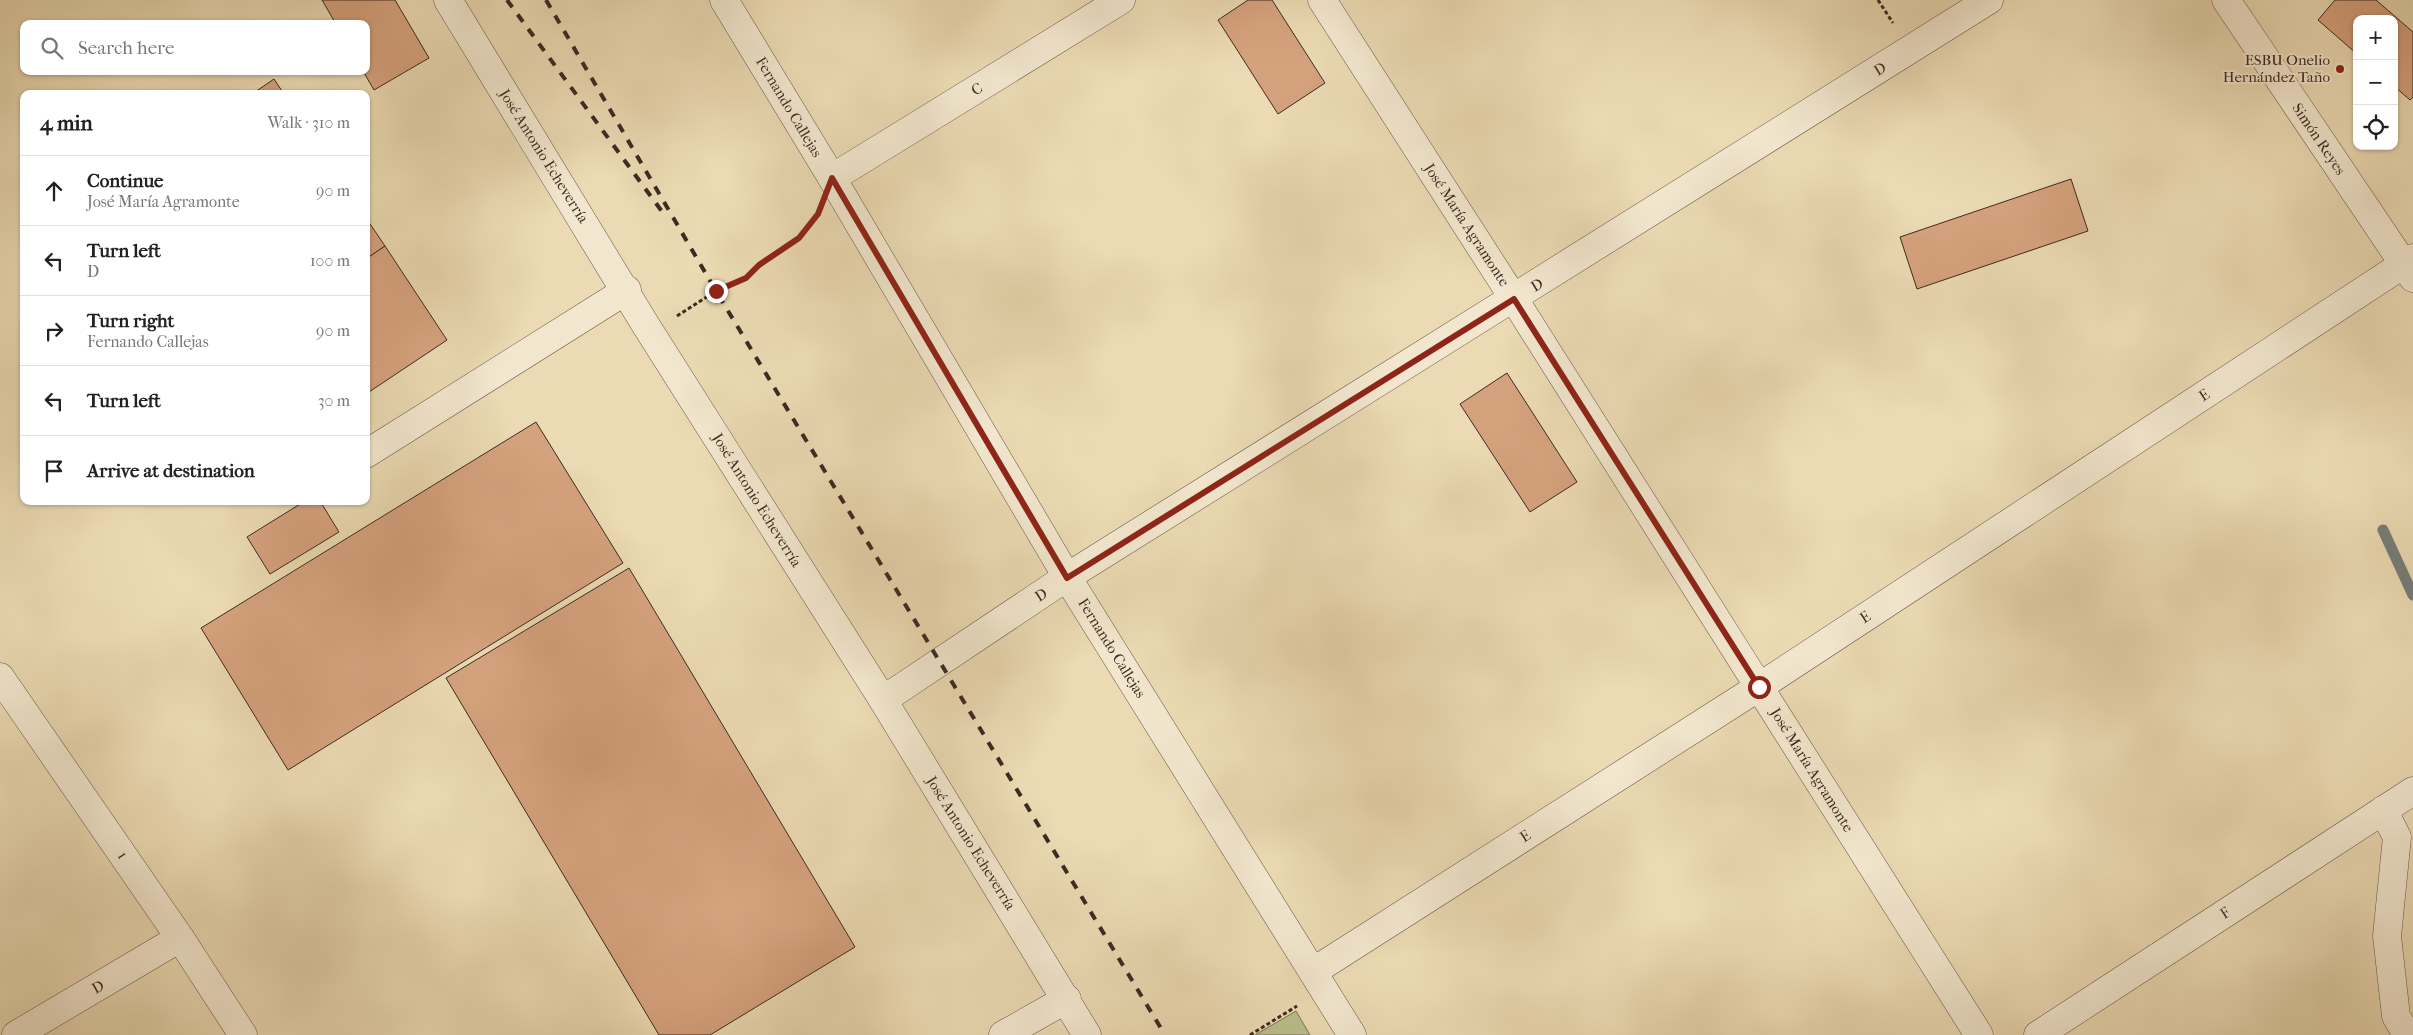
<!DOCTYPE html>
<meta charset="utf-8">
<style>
:root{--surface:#fff;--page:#f2f2f2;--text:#222;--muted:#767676;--line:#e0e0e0}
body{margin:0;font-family:"IM FELL French Canon",serif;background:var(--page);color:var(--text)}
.controls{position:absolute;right:15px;top:15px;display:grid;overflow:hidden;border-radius:10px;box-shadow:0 1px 4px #0004}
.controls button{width:45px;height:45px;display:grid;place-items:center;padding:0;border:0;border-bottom:1px solid var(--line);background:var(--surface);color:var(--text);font:25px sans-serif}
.stop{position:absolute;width:15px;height:15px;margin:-11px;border:4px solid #8f2418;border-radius:50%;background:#fff}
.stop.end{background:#8f2418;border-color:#fff;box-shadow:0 1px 5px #0008}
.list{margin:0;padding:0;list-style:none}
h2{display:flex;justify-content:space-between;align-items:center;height:65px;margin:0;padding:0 20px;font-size:21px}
h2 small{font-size:16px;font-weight:400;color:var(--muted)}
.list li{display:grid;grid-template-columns:32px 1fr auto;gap:15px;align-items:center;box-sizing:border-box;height:70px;padding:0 20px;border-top:1px solid var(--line)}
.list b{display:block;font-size:19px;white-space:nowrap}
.list p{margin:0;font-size:16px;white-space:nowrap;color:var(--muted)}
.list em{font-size:16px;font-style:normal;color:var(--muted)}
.icon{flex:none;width:28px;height:28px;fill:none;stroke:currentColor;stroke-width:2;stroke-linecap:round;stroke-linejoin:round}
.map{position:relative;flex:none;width:2413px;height:1035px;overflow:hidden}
.search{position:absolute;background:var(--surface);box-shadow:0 1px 4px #0004;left:20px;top:20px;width:350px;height:55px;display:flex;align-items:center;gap:12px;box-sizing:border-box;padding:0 18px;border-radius:10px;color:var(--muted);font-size:19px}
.panel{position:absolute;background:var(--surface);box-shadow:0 1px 4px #0004;left:20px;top:90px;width:350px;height:415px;border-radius:10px}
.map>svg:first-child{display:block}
</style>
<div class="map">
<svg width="2413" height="1035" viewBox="0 0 2413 1035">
<rect width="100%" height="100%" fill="#ebdab3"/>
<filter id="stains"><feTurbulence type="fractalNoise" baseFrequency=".004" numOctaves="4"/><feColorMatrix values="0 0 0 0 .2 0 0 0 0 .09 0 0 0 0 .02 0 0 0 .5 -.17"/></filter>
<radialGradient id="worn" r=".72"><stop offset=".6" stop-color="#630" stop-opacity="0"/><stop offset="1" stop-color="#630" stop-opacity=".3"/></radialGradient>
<!-- green -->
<polygon fill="#babe8b" stroke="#7c7456" points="1296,1011 1310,1035 1255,1035"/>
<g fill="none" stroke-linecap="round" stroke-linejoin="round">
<!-- stream -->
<polyline stroke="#757f7a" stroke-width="11" points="2383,530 2413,595"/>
</g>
<!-- building -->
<g fill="#d5a27e" stroke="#3d2921">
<polygon points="322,0 395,0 429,58 374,90 363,71 366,71 366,24 336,24"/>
<polygon points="1248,0 1272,0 1325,83 1278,114 1218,20"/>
<polygon points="2335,0 2376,0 2413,32 2413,97 2410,100 2394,86 2394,19 2357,19 2357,54 2318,20"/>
<polygon points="274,79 284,94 252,94"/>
<polygon points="2071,179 2088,231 1917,289 1900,237"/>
<polygon points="366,218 385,246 366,259"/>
<polygon points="385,246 447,340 366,394 366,259"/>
<polygon points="1507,373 1577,482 1530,512 1460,404"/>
<polygon points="536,422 623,563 288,770 201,628"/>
<polygon points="305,501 320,501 339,532 270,574 247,537"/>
<polygon points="629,568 855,947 710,1035 659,1035 446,678"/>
</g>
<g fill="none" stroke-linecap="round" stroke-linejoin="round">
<!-- minor casing -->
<g stroke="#685546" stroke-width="29">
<g id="minor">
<polyline points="448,0 645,324 883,700 1087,1035"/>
<polyline points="724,0 832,178 1067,577 1352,1035"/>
<polyline points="1322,0 1514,299 1979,1035"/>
<polyline points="2226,0 2413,278"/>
<polyline points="832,178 1121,0"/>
<polyline points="366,454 627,290"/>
<polyline points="0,677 180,938 243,1035"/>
<polyline points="883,700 1067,577 1989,0"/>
<polyline points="2383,810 2397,837 2387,936 2396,1016 2407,1035"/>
<polyline points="1314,971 1759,687 2413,258"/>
<polyline points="16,1035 180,938"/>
<polyline points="1003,1035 1067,999"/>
<polyline points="2038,1035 2413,791"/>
</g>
</g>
<!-- path -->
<g stroke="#3d2921" stroke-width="3" stroke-dasharray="4 2.5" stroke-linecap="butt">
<polyline points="1878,0 1893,23"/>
<polyline points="677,316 716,291 746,277 759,265 799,238 817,216"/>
<polyline points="1250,1035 1297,1006"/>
</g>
<!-- minor -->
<use href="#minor" stroke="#f2e7ce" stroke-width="28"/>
<!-- rail -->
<g stroke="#3d2921" stroke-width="4" stroke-dasharray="9 9" stroke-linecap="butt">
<polyline points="507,0 666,217"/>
<polyline points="546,0 716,291 1165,1035"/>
</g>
</g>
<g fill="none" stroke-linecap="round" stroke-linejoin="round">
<!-- route -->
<polyline stroke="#8f2418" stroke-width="6" points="716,291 746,278 759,265 799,238 818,214 832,178 1067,578 1514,299 1759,687"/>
</g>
<!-- markers -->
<circle fill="#8f2418" stroke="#f2e7ce" stroke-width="2" cx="2340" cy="69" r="5"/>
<g text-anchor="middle" stroke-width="4" stroke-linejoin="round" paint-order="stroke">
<!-- poi labels -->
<g font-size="15" fill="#3d2921" stroke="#f2e7ce" text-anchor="end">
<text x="2330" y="65">ESBU Onelio<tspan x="2330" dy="17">Hernández Taño</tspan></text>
</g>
<!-- street labels -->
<g font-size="15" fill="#3d2921" stroke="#f2e7ce">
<text transform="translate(1880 69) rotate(-32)" y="5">D</text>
<text transform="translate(977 89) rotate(-32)" y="5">C</text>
<text transform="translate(789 107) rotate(59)" y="5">Fernando Callejas</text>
<text transform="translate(2319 139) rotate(56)" y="5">Simón Reyes</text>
<text transform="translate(544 156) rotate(58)" y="5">José Antonio Echeverría</text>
<text transform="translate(1467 225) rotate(57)" y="5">José María Agramonte</text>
<text transform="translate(1537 285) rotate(-32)" y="5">D</text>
<text transform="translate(2204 395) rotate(-33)" y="5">E</text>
<text transform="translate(757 500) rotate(58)" y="5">José Antonio Echeverría</text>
<text transform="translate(1041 595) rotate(-33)" y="5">D</text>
<text transform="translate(1865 617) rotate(-33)" y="5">E</text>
<text transform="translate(1112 648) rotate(58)" y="5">Fernando Callejas</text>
<text transform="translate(1812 770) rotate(58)" y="5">José María Agramonte</text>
<text transform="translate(1525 836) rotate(-33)" y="5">E</text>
<text transform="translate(971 843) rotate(58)" y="5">José Antonio Echeverría</text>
<text transform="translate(123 855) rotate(55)" y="5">1</text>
<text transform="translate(2225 913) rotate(-33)" y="5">F</text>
<text transform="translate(98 987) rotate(-30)" y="5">D</text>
</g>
</g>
<rect width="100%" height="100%" filter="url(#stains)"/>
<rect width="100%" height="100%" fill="url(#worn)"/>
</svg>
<div class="controls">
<button>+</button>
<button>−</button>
<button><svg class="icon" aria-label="locate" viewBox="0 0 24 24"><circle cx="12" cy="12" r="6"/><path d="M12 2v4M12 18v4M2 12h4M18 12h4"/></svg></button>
</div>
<div class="stop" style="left:1759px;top:687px"></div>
<div class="stop end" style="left:716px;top:291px"></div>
<div class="search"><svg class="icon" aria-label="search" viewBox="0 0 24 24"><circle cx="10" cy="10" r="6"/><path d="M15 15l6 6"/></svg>Search here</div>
<section class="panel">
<h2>4 min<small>Walk · 310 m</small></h2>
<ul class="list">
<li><svg class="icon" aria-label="ahead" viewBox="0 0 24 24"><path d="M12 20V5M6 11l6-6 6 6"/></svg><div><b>Continue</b><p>José María Agramonte</p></div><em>90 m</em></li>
<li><svg class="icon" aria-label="left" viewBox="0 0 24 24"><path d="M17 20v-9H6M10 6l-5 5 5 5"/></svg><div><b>Turn left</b><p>D</p></div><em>100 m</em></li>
<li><svg class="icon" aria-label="right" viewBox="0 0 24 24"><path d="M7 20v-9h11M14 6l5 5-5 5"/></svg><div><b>Turn right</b><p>Fernando Callejas</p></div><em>90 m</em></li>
<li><svg class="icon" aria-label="left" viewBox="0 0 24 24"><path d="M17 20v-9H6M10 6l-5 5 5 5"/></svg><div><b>Turn left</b></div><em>30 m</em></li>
<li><svg class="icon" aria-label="arrive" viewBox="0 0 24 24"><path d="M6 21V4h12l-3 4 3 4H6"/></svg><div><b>Arrive at destination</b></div></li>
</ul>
</section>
</div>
